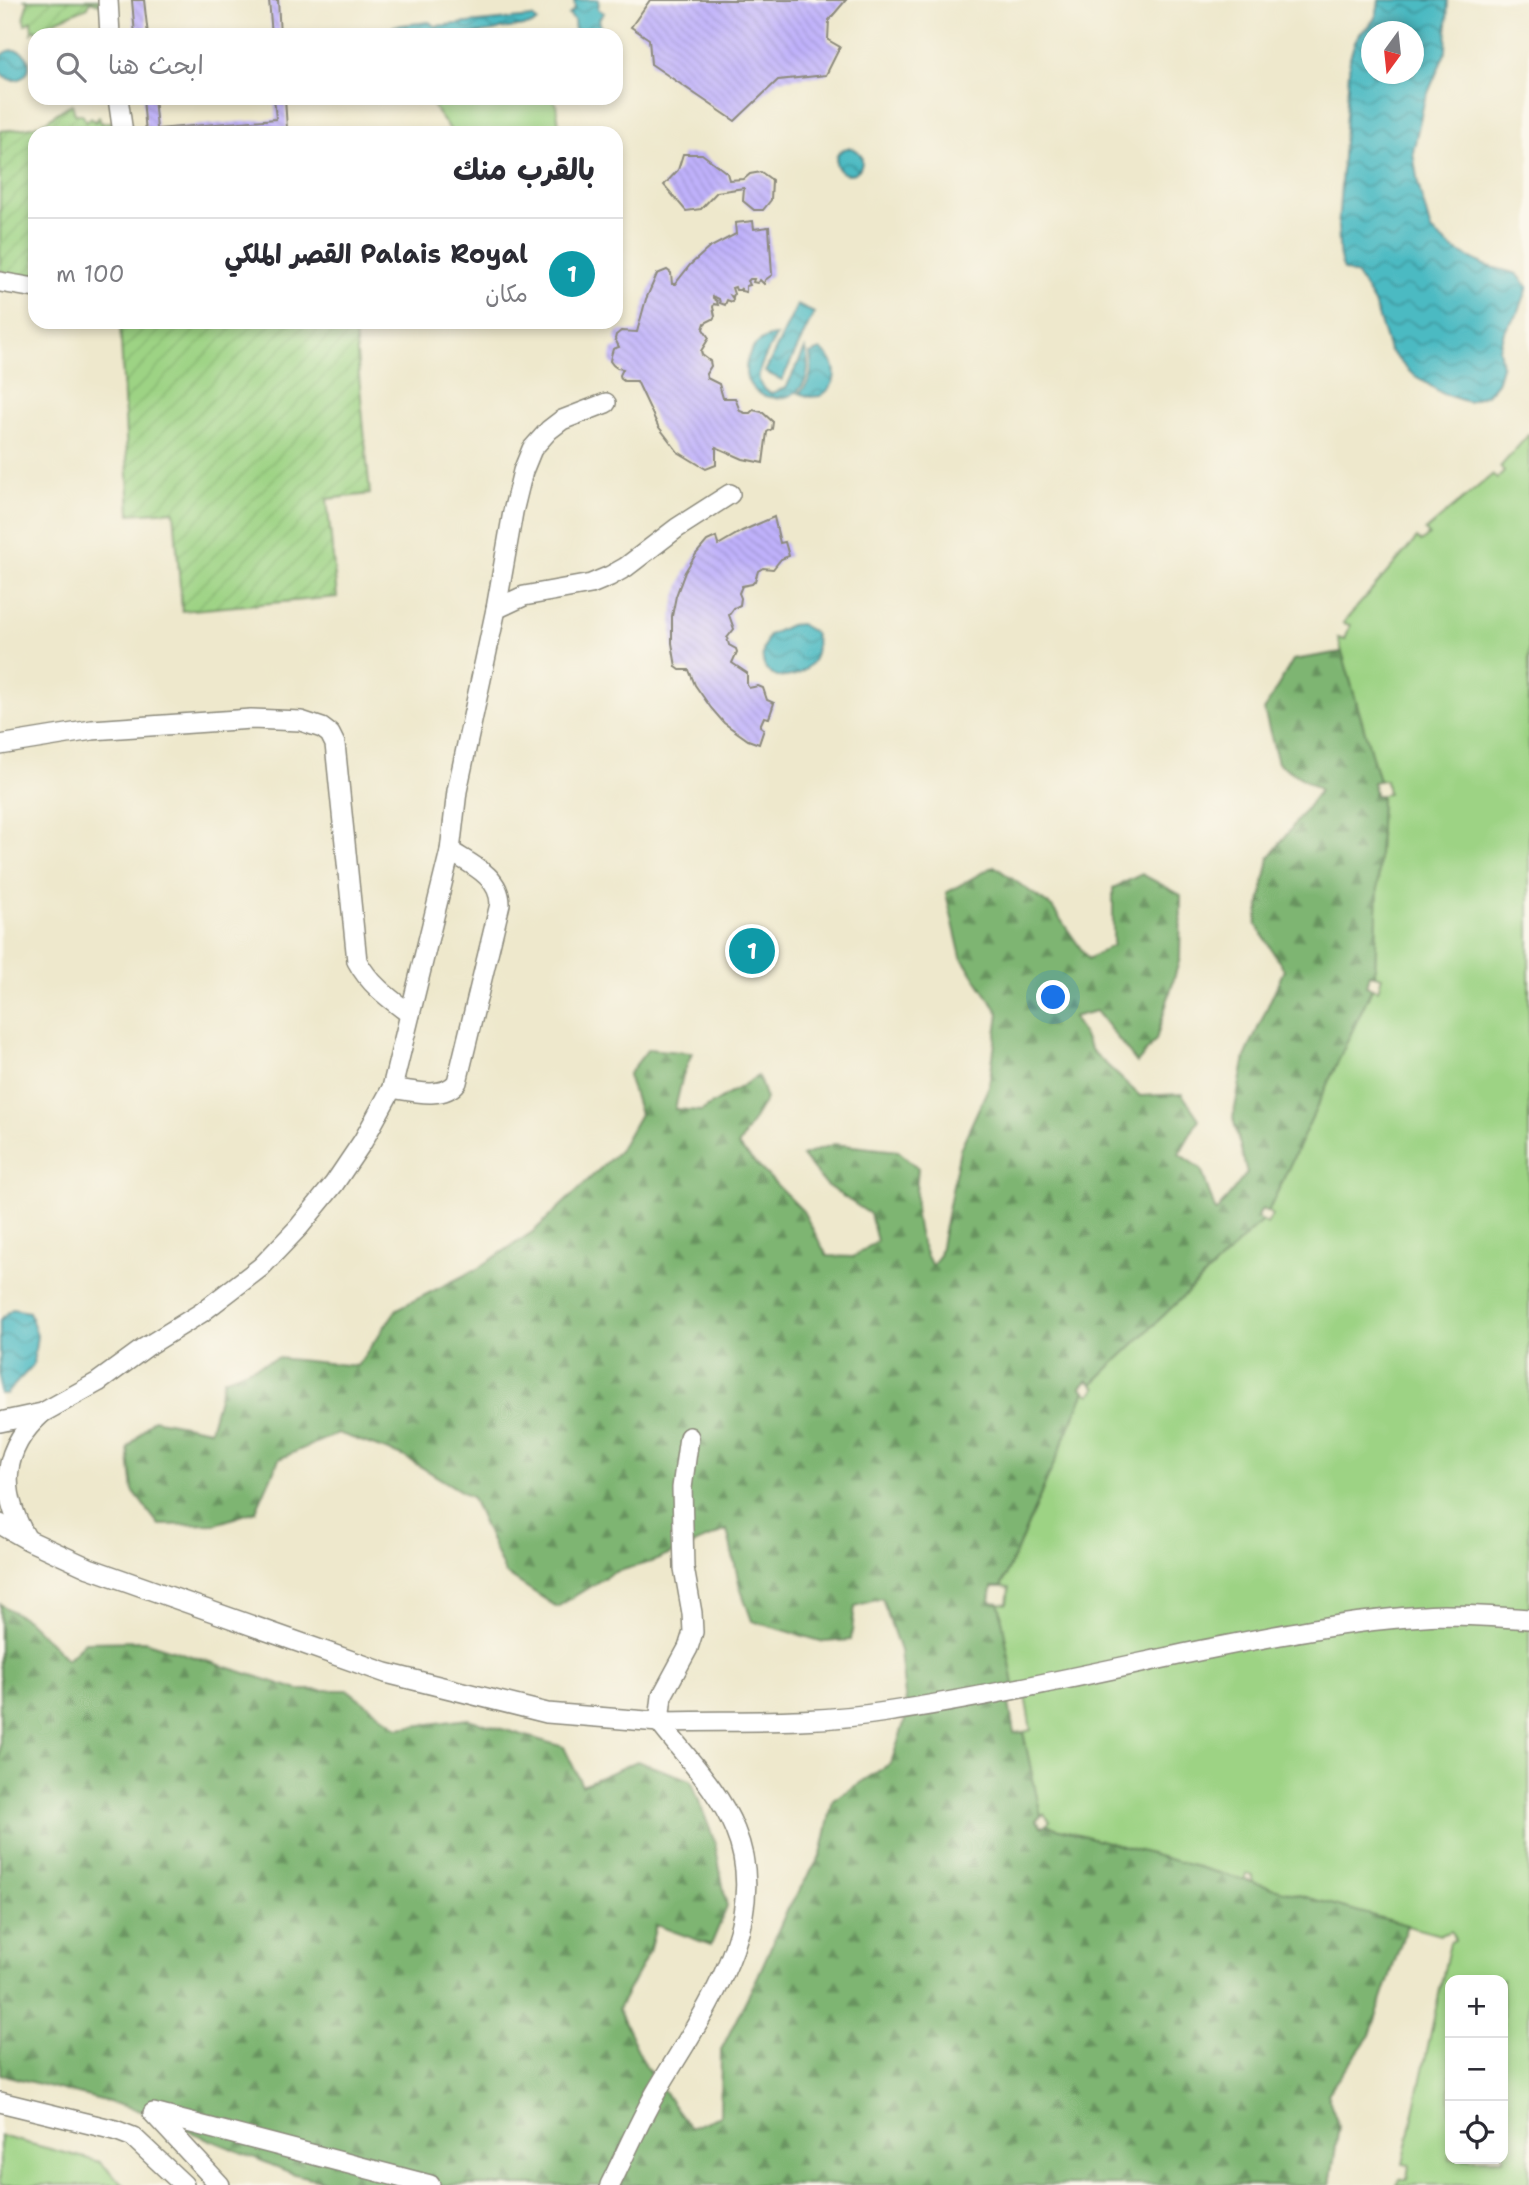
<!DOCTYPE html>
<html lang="ar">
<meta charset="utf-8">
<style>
:root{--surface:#fff;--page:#f7f7f7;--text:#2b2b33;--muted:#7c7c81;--line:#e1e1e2;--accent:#7c3aed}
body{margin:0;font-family:"Shantell Sans","Playpen Sans Arabic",sans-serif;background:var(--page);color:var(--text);direction:rtl}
.controls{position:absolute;right:21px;bottom:21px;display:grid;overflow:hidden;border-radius:14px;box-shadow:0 4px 10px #0003}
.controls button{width:63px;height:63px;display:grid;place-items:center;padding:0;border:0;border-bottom:2px solid var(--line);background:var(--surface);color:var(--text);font:35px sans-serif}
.compass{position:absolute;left:1361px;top:21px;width:63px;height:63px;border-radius:50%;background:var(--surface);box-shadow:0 4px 10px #0003;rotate:195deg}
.you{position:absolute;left:1054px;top:998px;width:24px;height:24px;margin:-18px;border:5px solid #fff;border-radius:50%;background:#1a73e8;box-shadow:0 0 0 10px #1a73e833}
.badge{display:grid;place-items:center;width:46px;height:46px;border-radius:50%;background:var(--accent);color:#fff;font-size:23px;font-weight:700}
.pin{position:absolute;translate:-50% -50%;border:4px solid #fff;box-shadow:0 2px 7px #0006}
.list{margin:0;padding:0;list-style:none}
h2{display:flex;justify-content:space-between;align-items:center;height:91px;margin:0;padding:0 28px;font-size:30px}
h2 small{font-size:23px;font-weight:400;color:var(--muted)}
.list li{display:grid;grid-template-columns:46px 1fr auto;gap:21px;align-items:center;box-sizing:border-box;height:112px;padding:0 28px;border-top:2px solid var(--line)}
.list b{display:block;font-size:26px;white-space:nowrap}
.list p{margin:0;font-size:23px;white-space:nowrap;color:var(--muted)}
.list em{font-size:23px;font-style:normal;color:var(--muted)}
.icon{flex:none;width:38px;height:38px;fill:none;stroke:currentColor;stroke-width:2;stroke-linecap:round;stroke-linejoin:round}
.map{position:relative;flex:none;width:1529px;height:2185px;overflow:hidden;direction:ltr}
.search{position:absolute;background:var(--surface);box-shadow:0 4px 10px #0003;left:28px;top:28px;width:595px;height:77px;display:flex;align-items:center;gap:18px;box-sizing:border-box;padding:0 24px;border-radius:21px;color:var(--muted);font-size:26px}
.panel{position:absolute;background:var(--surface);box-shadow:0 4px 10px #0003;left:28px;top:126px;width:595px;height:203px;border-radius:21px;direction:rtl}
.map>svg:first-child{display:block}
</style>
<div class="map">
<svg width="1529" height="2185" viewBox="0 0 1529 2185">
<defs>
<pattern id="forest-firs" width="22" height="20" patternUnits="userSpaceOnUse" patternTransform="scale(1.75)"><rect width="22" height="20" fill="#7eb572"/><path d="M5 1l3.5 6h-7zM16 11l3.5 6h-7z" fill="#67935e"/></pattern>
<pattern id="garden-furrows" width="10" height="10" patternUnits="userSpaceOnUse" patternTransform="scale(1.75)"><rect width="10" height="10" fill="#9dd384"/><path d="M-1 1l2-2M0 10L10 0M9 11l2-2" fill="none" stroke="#87b572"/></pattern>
<pattern id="water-waves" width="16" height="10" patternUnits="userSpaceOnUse" patternTransform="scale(1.75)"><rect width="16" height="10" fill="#4bbac2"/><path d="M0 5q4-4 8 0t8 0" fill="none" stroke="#3f979e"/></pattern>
<pattern id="building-back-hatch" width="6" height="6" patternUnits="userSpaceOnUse" patternTransform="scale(1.75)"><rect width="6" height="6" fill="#bfb1fb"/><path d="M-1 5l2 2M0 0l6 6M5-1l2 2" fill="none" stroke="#a498d7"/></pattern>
</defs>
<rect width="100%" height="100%" fill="#fbf7ec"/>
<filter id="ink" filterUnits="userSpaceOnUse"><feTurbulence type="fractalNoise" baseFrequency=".0143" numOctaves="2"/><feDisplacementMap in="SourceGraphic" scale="14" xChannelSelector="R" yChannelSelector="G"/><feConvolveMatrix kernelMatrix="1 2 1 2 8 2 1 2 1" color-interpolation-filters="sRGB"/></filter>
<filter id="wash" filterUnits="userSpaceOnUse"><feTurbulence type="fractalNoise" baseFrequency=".00686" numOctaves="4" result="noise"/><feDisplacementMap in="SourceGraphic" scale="28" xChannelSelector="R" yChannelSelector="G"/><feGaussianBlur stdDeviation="1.57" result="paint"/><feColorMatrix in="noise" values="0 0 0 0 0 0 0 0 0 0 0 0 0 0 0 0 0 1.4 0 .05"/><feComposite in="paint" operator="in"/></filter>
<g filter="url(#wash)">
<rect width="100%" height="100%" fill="#eee8cc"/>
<!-- green -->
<g fill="#9dd384" stroke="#647f58" stroke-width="2" fill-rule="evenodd">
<polygon points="429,98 550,98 556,103 560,133 453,133 440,117"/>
<path d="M 1529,434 L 1529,2185 L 1397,2185 L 1400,2179 L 1407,2179 L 1409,2165 L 1403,2164 L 1450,1942 L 1455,1940 L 1451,1931 L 1440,1935 L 1252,1883 L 1253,1876 L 1246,1874 L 1244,1881 L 1046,1825 L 1050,1821 L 1044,1814 L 1041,1816 L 1023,1732 L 1031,1730 L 1025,1695 L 1016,1696 L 999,1603 L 1007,1604 L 1009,1588 L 1001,1587 L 1085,1391 L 1090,1395 L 1096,1388 L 1092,1384 L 1262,1221 L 1267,1224 L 1272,1215 L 1268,1212 L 1372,988 L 1378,990 L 1382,977 L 1375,975 L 1381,795 L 1388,794 L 1386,780 L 1379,781 L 1338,638 L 1345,640 L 1350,625 L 1343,623 L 1417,538 L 1421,542 L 1429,535 L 1425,531 L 1492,475 L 1497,479 L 1504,472 L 1500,467 ZM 1450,1980 L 1503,1980 L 1503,2159 L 1450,2159 Z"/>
<polygon points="0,2136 100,2162 124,2185 0,2185"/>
</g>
<!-- forest -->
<path fill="url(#forest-firs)" stroke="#54704e" stroke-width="2" d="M 1342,652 L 1379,781 L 1373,782 L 1375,795 L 1381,795 L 1375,975 L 1369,974 L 1366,986 L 1372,988 L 1268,1212 L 1262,1209 L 1257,1218 L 1262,1221 L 1092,1384 L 1088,1380 L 1081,1387 L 1085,1391 L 1001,1587 L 992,1587 L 990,1602 L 999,1603 L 1016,1696 L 1008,1697 L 1014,1733 L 1023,1732 L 1041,1816 L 1036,1820 L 1042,1827 L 1046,1825 L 1407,1925 L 1370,2035 L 1327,2094 L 1339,2126 L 1330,2185 L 342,2185 L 294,2174 L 132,2108 L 0,2074 L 0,1604 L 27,1620 L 67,1659 L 85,1642 L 144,1641 L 299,1690 L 348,1690 L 398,1728 L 468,1719 L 564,1747 L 582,1785 L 637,1761 L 691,1780 L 715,1843 L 727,1907 L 711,1945 L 656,1925 L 649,1952 L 618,2009 L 646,2067 L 690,2128 L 720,2116 L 721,2050 L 758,1976 L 787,1910 L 821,1855 L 833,1800 L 891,1763 L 907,1714 L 900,1651 L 882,1598 L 855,1606 L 851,1640 L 824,1642 L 752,1621 L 740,1587 L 727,1530 L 654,1561 L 612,1573 L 557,1607 L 505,1573 L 472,1498 L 403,1456 L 338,1433 L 279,1459 L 256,1511 L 216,1524 L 159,1525 L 133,1491 L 128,1448 L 153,1419 L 210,1430 L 224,1379 L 277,1358 L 357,1366 L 397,1309 L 477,1269 L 534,1231 L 619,1151 L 640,1114 L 628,1075 L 648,1049 L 692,1053 L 683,1075 L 675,1109 L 701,1111 L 758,1076 L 766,1099 L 738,1146 L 803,1211 L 827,1256 L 853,1257 L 877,1241 L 870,1214 L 826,1185 L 802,1156 L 834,1144 L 898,1151 L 918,1168 C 914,1206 913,1232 932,1266 L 939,1256 L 960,1149 L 989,1086 L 999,1013 L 961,957 L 946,893 L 994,866 L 1052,907 L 1088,959 L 1113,945 L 1113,888 L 1142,874 L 1181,895 L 1180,958 L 1156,1040 L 1137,1063 L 1096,1011 L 1073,1017 L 1092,1051 L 1140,1096 L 1182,1094 L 1199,1119 L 1179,1154 L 1201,1169 L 1216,1212 L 1247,1173 L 1233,1118 L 1245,1057 L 1284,970 L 1256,924 L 1269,858 L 1320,790 L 1278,763 L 1264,710 L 1293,660 Z"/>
<!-- garden -->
<g fill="url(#garden-furrows)" stroke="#647f58" stroke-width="2">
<polygon points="25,0 101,0 99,4 90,1 88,7 52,22 38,32 35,29 32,33 31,21 25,25 24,15 28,2"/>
<path d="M 72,104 L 75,114 L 82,114 L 86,121 L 91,118 L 95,122 L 99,117 L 101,123 L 112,122 L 112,133 L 35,133 L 35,278 C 22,280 11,276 0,270 L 0,131 C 15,129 36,129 49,119 C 57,113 62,109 72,104 Z"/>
<polygon points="120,322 354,322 370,494 327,499 337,597 182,611 174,511 130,514"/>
</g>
<!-- water -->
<g fill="url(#water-waves)" stroke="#3b7276" stroke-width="2" fill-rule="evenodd">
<polygon points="574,0 599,0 598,9 604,13 599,19 601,28 596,35 579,35 575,32 574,20 569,15 575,9"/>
<path d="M 1379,0 L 1448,0 L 1446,51 L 1424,102 L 1413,152 L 1418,184 L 1431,231 L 1453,249 L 1484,265 L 1517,274 L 1528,287 L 1519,311 L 1504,332 L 1499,349 L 1502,366 L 1497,383 L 1487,395 L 1468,402 L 1443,394 L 1411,373 L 1389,350 L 1374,303 L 1357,275 L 1344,270 C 1337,257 1340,242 1338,227 L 1350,57 C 1353,50 1354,40 1359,35 C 1373,21 1377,21 1379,0 ZM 1372,32 L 1414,32 L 1414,74 L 1372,74 Z"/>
<polygon points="532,17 537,21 532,25 500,29 495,31 464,35 386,35 394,26 429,22 435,26"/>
<circle cx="14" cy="65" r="15"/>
<circle cx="849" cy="161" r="13"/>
<polygon points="797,305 814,313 782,380 765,372"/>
<path d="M 776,336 C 768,353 744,384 772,393 L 786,388 L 805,349 C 826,417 725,410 750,353 C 755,343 765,337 776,336 Z"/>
<path d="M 821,350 C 839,363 840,384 820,396 L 810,397 L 799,393 C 812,382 813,370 810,354 Z"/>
<path d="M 800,624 L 814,633 C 833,685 738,697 769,635 L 790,625 Z"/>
<polygon points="12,1309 29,1312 37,1335 33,1365 6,1394 0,1394 0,1320"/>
</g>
<g id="blocks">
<!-- building -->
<g fill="url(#building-back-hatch)">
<polygon points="132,0 144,0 148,35 135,35"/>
<polygon points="269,0 278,0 280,35 272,35"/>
<polygon points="650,0 846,0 829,20 828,40 840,47 826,75 778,80 735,121 651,64 649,39 631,27"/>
<polygon points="143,98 154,98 157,129 276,119 274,98 285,98 287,129 277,130 277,133 146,133"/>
<polygon points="683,154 702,154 727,173 729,180 744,179 750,174 761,172 772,180 771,200 763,210 754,210 743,201 744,188 717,192 701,209 686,211 664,185 678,170"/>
<polygon points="753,221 754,229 769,227 772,275 765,280 764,284 760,280 757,283 753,282 754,279 750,279 748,281 750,285 746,286 746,292 741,291 741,288 740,290 736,290 735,287 732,288 734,294 733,297 731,296 733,299 732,302 727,300 725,305 720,303 719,299 713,296 713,298 717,301 718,305 714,304 713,307 715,316 713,319 705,323 703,329 709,338 701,351 702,355 710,361 711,366 706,374 707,378 719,384 723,398 735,398 740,411 745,413 750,413 753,410 762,412 773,422 772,429 767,432 763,463 743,459 716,447 716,465 706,469 678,452 658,426 637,381 624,381 621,379 620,375 623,369 617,368 613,365 610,361 611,356 613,349 619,347 615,339 616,335 621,331 637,332 646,299 657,274 667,270 671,273 672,284 675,284 690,265 709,248 736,234 735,223"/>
<polygon points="774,517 780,543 785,542 789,556 781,559 773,569 763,568 758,571 755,581 752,584 742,586 739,593 741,598 740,605 734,608 729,615 734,629 727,638 729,645 736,649 737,652 732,663 747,673 747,685 749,688 758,686 763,688 767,700 774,703 769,718 764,717 760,726 764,729 759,744 748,740 724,723 711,708 695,685 689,670 680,670 676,667 672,643 672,616 676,596 685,572 696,554 707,541 716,537 718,545 742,531"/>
</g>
</g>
</g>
<g filter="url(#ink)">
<use href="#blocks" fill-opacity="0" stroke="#8c8a7c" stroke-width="2"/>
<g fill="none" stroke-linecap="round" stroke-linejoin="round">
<!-- minor casing -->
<g stroke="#8c8a7c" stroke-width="22">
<g id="minor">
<polyline points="108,0 110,35"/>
<polyline points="118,98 123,133"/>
<polyline points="0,282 35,288"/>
<polyline points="496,609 524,596 591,584 610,576 626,567 677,528 730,494"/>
<path d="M 0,745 L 92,730 L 251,719 L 301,721 L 322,728 L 330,734 L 335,744 L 357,961 C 369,984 390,999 410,1014"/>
<path d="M 392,1088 C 411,1091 444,1100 457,1082 L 500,904 C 500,876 470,864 450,851"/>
<polyline points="0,1422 42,1413 98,1382 146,1347 201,1313 261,1267 299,1227 334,1184 363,1141 392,1088 450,851 457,791 496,609 513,512 523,471 532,449 549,430 562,420 606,403"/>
<path d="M 689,1437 L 682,1488 L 684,1568 L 692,1613 L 693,1632 L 688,1648 L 662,1696 L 659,1722 C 735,1720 811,1724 886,1712 C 986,1697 1084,1675 1183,1654 C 1269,1637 1356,1618 1444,1615 C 1472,1615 1501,1617 1529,1619"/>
<path d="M 0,1524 L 28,1540 L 89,1568 L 386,1673 L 547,1713 L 659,1722 C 685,1756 719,1790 735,1830 C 774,1923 699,2018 655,2094 C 638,2124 625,2155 610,2185"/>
<path d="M 27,1539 C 0,1493 0,1451 41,1414"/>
<polyline points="0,2102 115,2130 133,2137 184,2185"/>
<polyline points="220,2185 153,2113 430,2185"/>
</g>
</g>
<!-- minor -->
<use href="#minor" stroke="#fff" stroke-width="19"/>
</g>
</g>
</svg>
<div class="controls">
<button>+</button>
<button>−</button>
<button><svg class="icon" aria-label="locate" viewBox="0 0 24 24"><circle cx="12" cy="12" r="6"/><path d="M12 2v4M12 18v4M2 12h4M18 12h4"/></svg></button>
</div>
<svg class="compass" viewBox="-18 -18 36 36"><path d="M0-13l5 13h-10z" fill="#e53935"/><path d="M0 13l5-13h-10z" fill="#7c7c81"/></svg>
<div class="you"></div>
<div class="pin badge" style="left:752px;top:951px;background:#0f9aa8">1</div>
<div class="search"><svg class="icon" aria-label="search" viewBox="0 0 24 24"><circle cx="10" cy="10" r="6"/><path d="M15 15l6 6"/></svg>ابحث هنا</div>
<section class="panel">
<h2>بالقرب منك<small></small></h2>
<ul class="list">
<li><span class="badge" style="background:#0f9aa8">1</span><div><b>Palais Royal القصر الملكي</b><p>مكان</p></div><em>100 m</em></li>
</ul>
</section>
</div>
